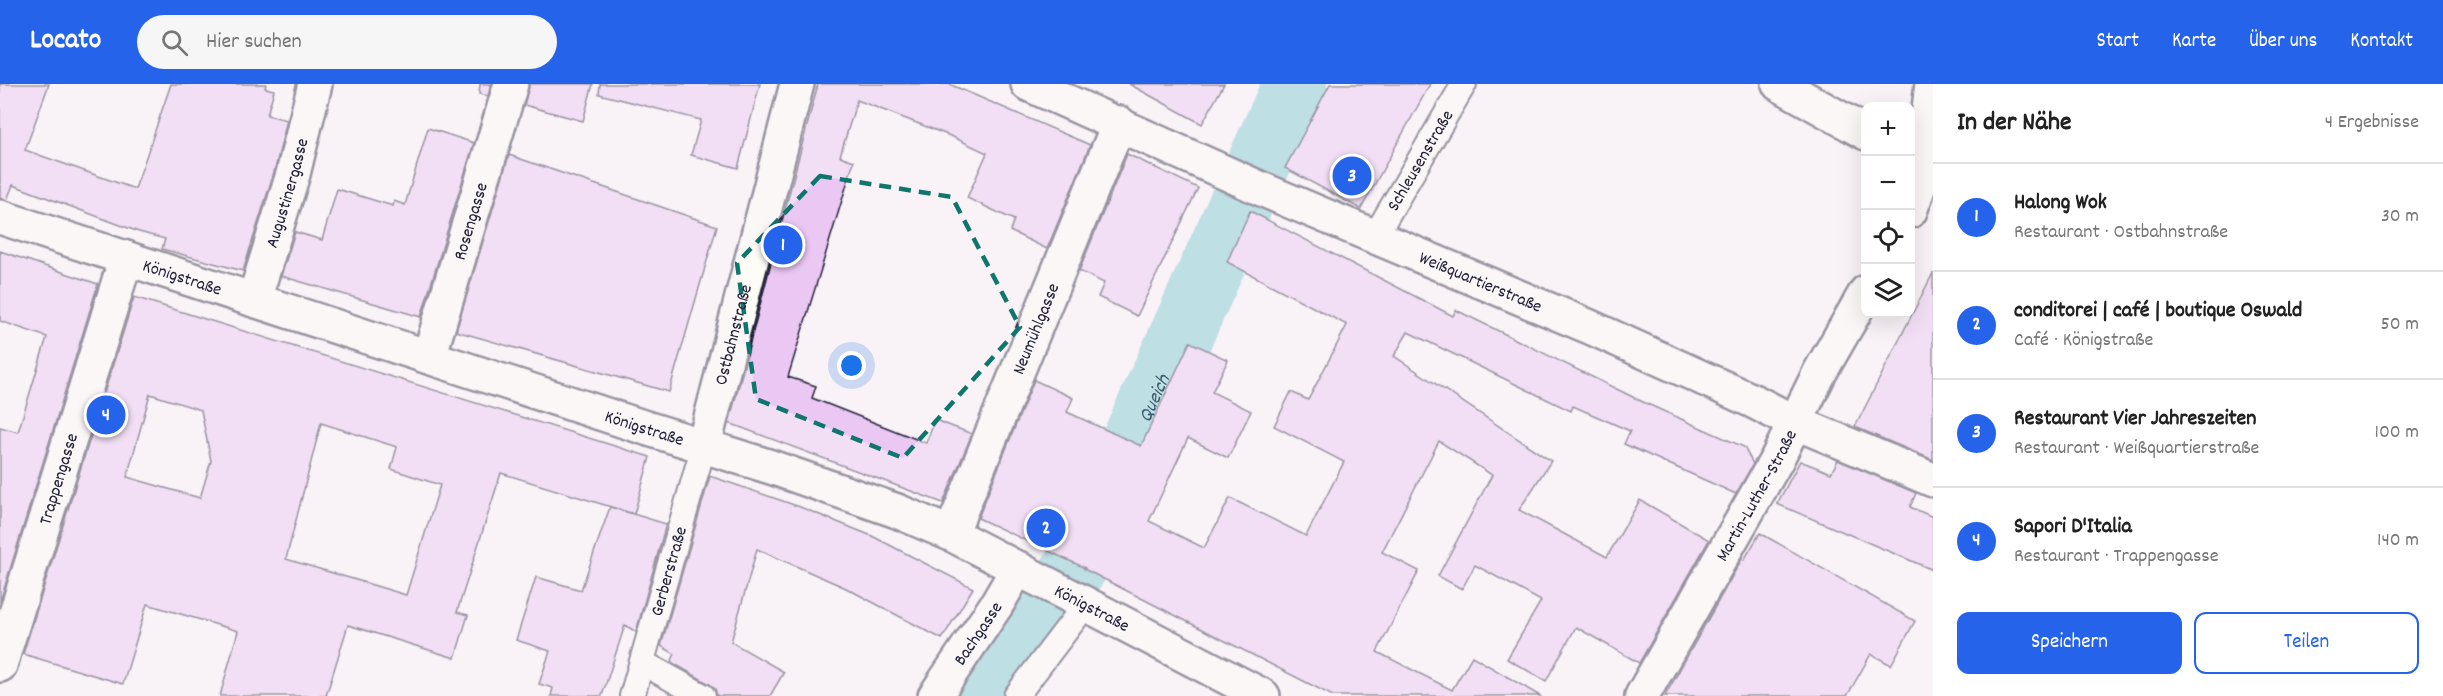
<!DOCTYPE html>
<html lang="de">
<meta charset="utf-8">
<style>
:root{--surface:#fff;--page:#f6f6f6;--text:#222;--muted:#767676;--line:#e0e0e0;--accent:#2563eb}
body{margin:0;font-family:Dekko,sans-serif;background:var(--page);color:var(--text)}
.controls{position:absolute;right:18px;top:18px;display:grid;overflow:hidden;border-radius:12px;box-shadow:0 6px 24px #0002}
.controls button{width:54px;height:54px;display:grid;place-items:center;padding:0;border:0;border-bottom:2px solid var(--line);background:var(--surface);color:var(--text);font:30px sans-serif}
.you{position:absolute;left:852px;top:282px;width:21px;height:21px;margin:-15px;border:4px solid #fff;border-radius:50%;background:#1a73e8;box-shadow:0 0 0 9px #1a73e833}
.badge{display:grid;place-items:center;width:39px;height:39px;border-radius:50%;background:var(--accent);color:#fff;font-size:20px;font-weight:700}
.pin{position:absolute;translate:-50% -50%;border:3px solid #fff;box-shadow:0 2px 6px #0006}
.list{margin:0;padding:0;list-style:none}
h2{display:flex;justify-content:space-between;align-items:center;height:78px;margin:0;padding:0 24px;font-size:26px}
h2 small{font-size:20px;font-weight:400;color:var(--muted)}
.list li{display:grid;grid-template-columns:39px 1fr auto;gap:18px;align-items:center;box-sizing:border-box;height:108px;padding:0 24px;border-top:2px solid var(--line)}
.list b{display:block;font-size:22px;white-space:nowrap}
.list p{margin:0;font-size:20px;white-space:nowrap;color:var(--muted)}
.list em{font-size:20px;font-style:normal;color:var(--muted)}
.actions{display:flex;gap:12px;padding:18px 24px}
.actions a{flex:1;padding:14px 0;border:2px solid var(--accent);border-radius:12px;text-align:center;font-size:21px;color:var(--accent)}
.actions .main{background:var(--accent);color:#fff}
.icon{flex:none;width:33px;height:33px;fill:none;stroke:currentColor;stroke-width:2;stroke-linecap:round;stroke-linejoin:round}
.map{position:relative;flex:none;width:1933px;height:612px;overflow:hidden}
header{display:flex;align-items:center;gap:36px;box-sizing:border-box;height:84px;padding:0 30px;background:var(--accent);color:#fff}
header strong{font-size:28px}
nav{display:flex;gap:33px;margin-inline-start:auto;font-size:21px}
.search{width:420px;height:54px;background:var(--page);display:flex;align-items:center;gap:15px;box-sizing:border-box;padding:0 21px;border-radius:33px;color:var(--muted);font-size:22px}
main{display:flex}
aside{flex:1;background:var(--surface)}
.map>svg:first-child{display:block}
</style>
<header>
<strong>Locato</strong>
<div class="search"><svg class="icon" aria-label="search" viewBox="0 0 24 24"><circle cx="10" cy="10" r="6"/><path d="M15 15l6 6"/></svg>Hier suchen</div>
<nav><a>Start</a><a>Karte</a><a>Über uns</a><a>Kontakt</a></nav>
</header>
<main>
<div class="map">
<svg width="1933" height="612" viewBox="0 0 1933 612">
<rect width="100%" height="100%" fill="#f9f2f6"/>
<filter id="ink" filterUnits="userSpaceOnUse"><feTurbulence type="fractalNoise" baseFrequency=".0167" numOctaves="2"/><feDisplacementMap in="SourceGraphic" scale="12" xChannelSelector="R" yChannelSelector="G"/><feConvolveMatrix kernelMatrix="1 2 1 2 8 2 1 2 1" color-interpolation-filters="sRGB"/></filter>
<g filter="url(#ink)">
<g fill="none" stroke-linecap="round" stroke-linejoin="round">
<!-- river -->
<path stroke="#76c7cf" stroke-width="64" id="s1" d="M 985,612 L 1022,566 L 1079,477 L 1295,0"/>
</g>
<!-- building -->
<g fill="#ebc8f4" stroke="#22223b" stroke-width="1.5" fill-rule="evenodd">
<polygon points="0,0 49,0 25,66 135,105 171,0 266,0 265,4 274,6 267,31 287,36 275,85 243,187 162,165 165,155 139,148 13,101 7,116 0,115"/>
<polygon points="480,0 491,0 488,12 479,10"/>
<polygon points="529,0 593,0 583,37 524,21"/>
<polygon points="600,0 760,0 738,84 691,71 701,36 599,10"/>
<polygon points="818,0 949,0 1090,61 1047,165 1010,147 1014,136 967,114 987,69 953,53 857,16 840,72 854,77 788,293 816,302 812,314 926,359 935,336 972,350 943,419 729,339"/>
<polygon points="1129,0 1224,0 1202,40"/>
<polygon points="1330,0 1430,0 1361,125 1285,84"/>
<polygon points="428,44 474,59 421,233 281,192 295,148 322,156 337,105 393,122 394,117 405,121"/>
<polygon points="1127,70 1198,104 1137,232 1098,213 1104,199 1079,187"/>
<polygon points="509,71 717,142 669,308 456,247"/>
<polygon points="1250,127 1453,232 1456,226 1643,318 1744,363 1753,380 1736,410 1624,360 1630,347 1573,322 1571,327 1408,248 1394,272 1551,377 1519,426 1607,473 1640,416 1709,456 1639,579 1576,543 1546,597 1507,575 1541,517 1475,481 1462,505 1438,492 1492,391 1439,357 1382,468 1419,487 1377,568 1452,606 1472,572 1540,612 1333,612 1084,485 1085,484 978,434 1034,296 1073,314 1067,328 1141,362 1190,258 1228,276 1212,308 1251,327 1228,374 1188,354 1149,437 1204,464 1230,414 1306,452 1344,378 1274,342 1291,308 1308,316 1347,241 1227,178"/>
<polygon points="0,167 98,200 0,518 0,343 18,348 47,253 0,237"/>
<polygon points="1933,189 1933,376 1855,343"/>
<path d="M 134,213 L 650,373 L 634,430 L 501,389 L 457,528 L 468,531 L 455,574 L 348,541 L 326,612 L 220,612 L 238,547 L 147,520 L 123,600 L 23,570 ZM 150,310 L 201,326 L 211,377 L 200,414 L 127,393 ZM 321,339 L 397,363 L 391,385 L 440,401 L 406,511 L 286,475 Z"/>
<polygon points="1838,376 1916,409 1910,423 1933,433 1933,486 1777,420 1800,377 1831,389"/>
<polygon points="710,392 800,423 872,452 973,504 942,555 846,504 757,465 731,558 784,588 770,612 717,612 715,605 710,600 671,578 675,570 661,562"/>
<polygon points="610,423 666,440 636,548 625,541 602,612 551,612 553,604 539,600 550,567 516,556 536,493 581,506"/>
<polygon points="1760,449 1915,537 1891,581 1871,570 1847,612 1665,612 1742,475 1744,476"/>
</g>
<g fill="none" stroke-linecap="round" stroke-linejoin="round">
<!-- pedestrian casing -->
<g stroke="#22223b" stroke-width="28">
<g id="pedestrian">
<path id="s2" d="M 1375,152 L 1464,0"/>
<polyline points="643,579 703,612"/>
<path id="s3" d="M 632,612 L 704,361"/>
<polyline points="1016,612 1086,520"/>
</g>
</g>
<!-- minor casing -->
<g stroke="#22223b" stroke-width="38">
<g id="minor">
<path id="s4" d="M 1028,0 L 1266,107 L 1590,243 L 1753,317 L 1794,338 L 1933,396"/>
<polyline points="1779,0 1866,49"/>
<polyline points="1910,127 1920,99 1932,0"/>
<path id="s5" d="M 0,133 L 649,345 L 771,383 L 897,427 L 951,450 L 1263,612"/>
<path id="s6" d="M 254,216 L 293,90 L 315,0"/>
<path id="s7" d="M 429,273 L 511,0"/>
<path id="s8" d="M 704,361 L 797,0"/>
<path id="s9" d="M 951,450 L 1119,39"/>
<path id="s10" d="M 0,581 L 126,174"/>
<path id="s11" d="M 935,612 L 997,520 L 1018,484"/>
<path id="s12" d="M 1642,612 L 1777,375 L 1820,288 L 1866,208"/>
</g>
</g>
<!-- pedestrian -->
<use href="#pedestrian" stroke="#fdfcf7" stroke-width="24"/>
<!-- minor -->
<use href="#minor" stroke="#fdfcf7" stroke-width="33"/>
</g>
</g>
<!-- marked area -->
<path d="M0 0H1933V612H0ZM 820,92 L 952,113 L 1020,243 L 903,374 L 756,315 L 737,179 Z" fill="#f9f2f6" fill-opacity=".55" fill-rule="evenodd"/>
<path fill="none" stroke="#0f766e" stroke-width="4.5" stroke-dasharray="12 8" stroke-linejoin="round" d="M 820,92 L 952,113 L 1020,243 L 903,374 L 756,315 L 737,179 Z"/>
<g text-anchor="middle" stroke-width="4.5" stroke-linejoin="round" paint-order="stroke">
<!-- street labels -->
<g font-size="18" fill="#22223b" stroke="#fdfcf7">
<text dy="6" stroke="none"><textPath href="#s2" startOffset="88">Schleusenstraße</textPath></text>
<text dy="6" stroke="none"><textPath href="#s6" startOffset="112">Augustinergasse</textPath></text>
<text dy="6" stroke="none"><textPath href="#s7" startOffset="142">Rosengasse</textPath></text>
<text dy="6" stroke="none"><textPath href="#s5" startOffset="192">Königstraße</textPath></text>
<text dy="6" stroke="none"><textPath href="#s4" startOffset="494">Weißquartierstraße</textPath></text>
<text dy="6" stroke="none"><textPath href="#s9" startOffset="222">Neumühlgasse</textPath></text>
<text dy="6" stroke="none"><textPath href="#s8" startOffset="114">Ostbahnstraße</textPath></text>
<text dy="6" stroke="none"><textPath href="#s5" startOffset="678">Königstraße</textPath></text>
<text dy="6" stroke="none"><textPath href="#s10" startOffset="195">Trappengasse</textPath></text>
<text dy="6" stroke="none"><textPath href="#s12" startOffset="231">Martin-Luther-Straße</textPath></text>
<text dy="6" stroke="none"><textPath href="#s3" startOffset="130">Gerberstraße</textPath></text>
<text dy="6" stroke="none"><textPath href="#s5" startOffset="1162">Königstraße</textPath></text>
<text dy="6" stroke="none"><textPath href="#s11" startOffset="76">Bachgasse</textPath></text>
</g>
<!-- water labels -->
<g font-size="20" font-style="italic" fill="#3f5c6f" stroke="#fdfcf7">
<text dy="7" stroke="none"><textPath href="#s1" startOffset="344">Queich</textPath></text>
</g>
</g>
</svg>
<div class="controls">
<button>+</button>
<button>−</button>
<button><svg class="icon" aria-label="locate" viewBox="0 0 24 24"><circle cx="12" cy="12" r="6"/><path d="M12 2v4M12 18v4M2 12h4M18 12h4"/></svg></button>
<button><svg class="icon" aria-label="layers" viewBox="0 0 24 24"><path d="M12 4l9 5-9 5-9-5zM3 14l9 5 9-5"/></svg></button>
</div>
<div class="you"></div>
<div class="pin badge" style="left:783px;top:161px">1</div>
<div class="pin badge" style="left:1046px;top:444px">2</div>
<div class="pin badge" style="left:1352px;top:92px">3</div>
<div class="pin badge" style="left:106px;top:331px">4</div>
</div>
<aside>
<h2>In der Nähe<small>4 Ergebnisse</small></h2>
<ul class="list">
<li><span class="badge">1</span><div><b>Halong Wok</b><p>Restaurant · Ostbahnstraße</p></div><em>30 m</em></li>
<li><span class="badge">2</span><div><b>conditorei | café | boutique Oswald</b><p>Café · Königstraße</p></div><em>50 m</em></li>
<li><span class="badge">3</span><div><b>Restaurant Vier Jahreszeiten</b><p>Restaurant · Weißquartierstraße</p></div><em>100 m</em></li>
<li><span class="badge">4</span><div><b>Sapori D'Italia</b><p>Restaurant · Trappengasse</p></div><em>140 m</em></li>
</ul>
<div class="actions"><a class="main">Speichern</a><a>Teilen</a></div>
</aside>
</main>
